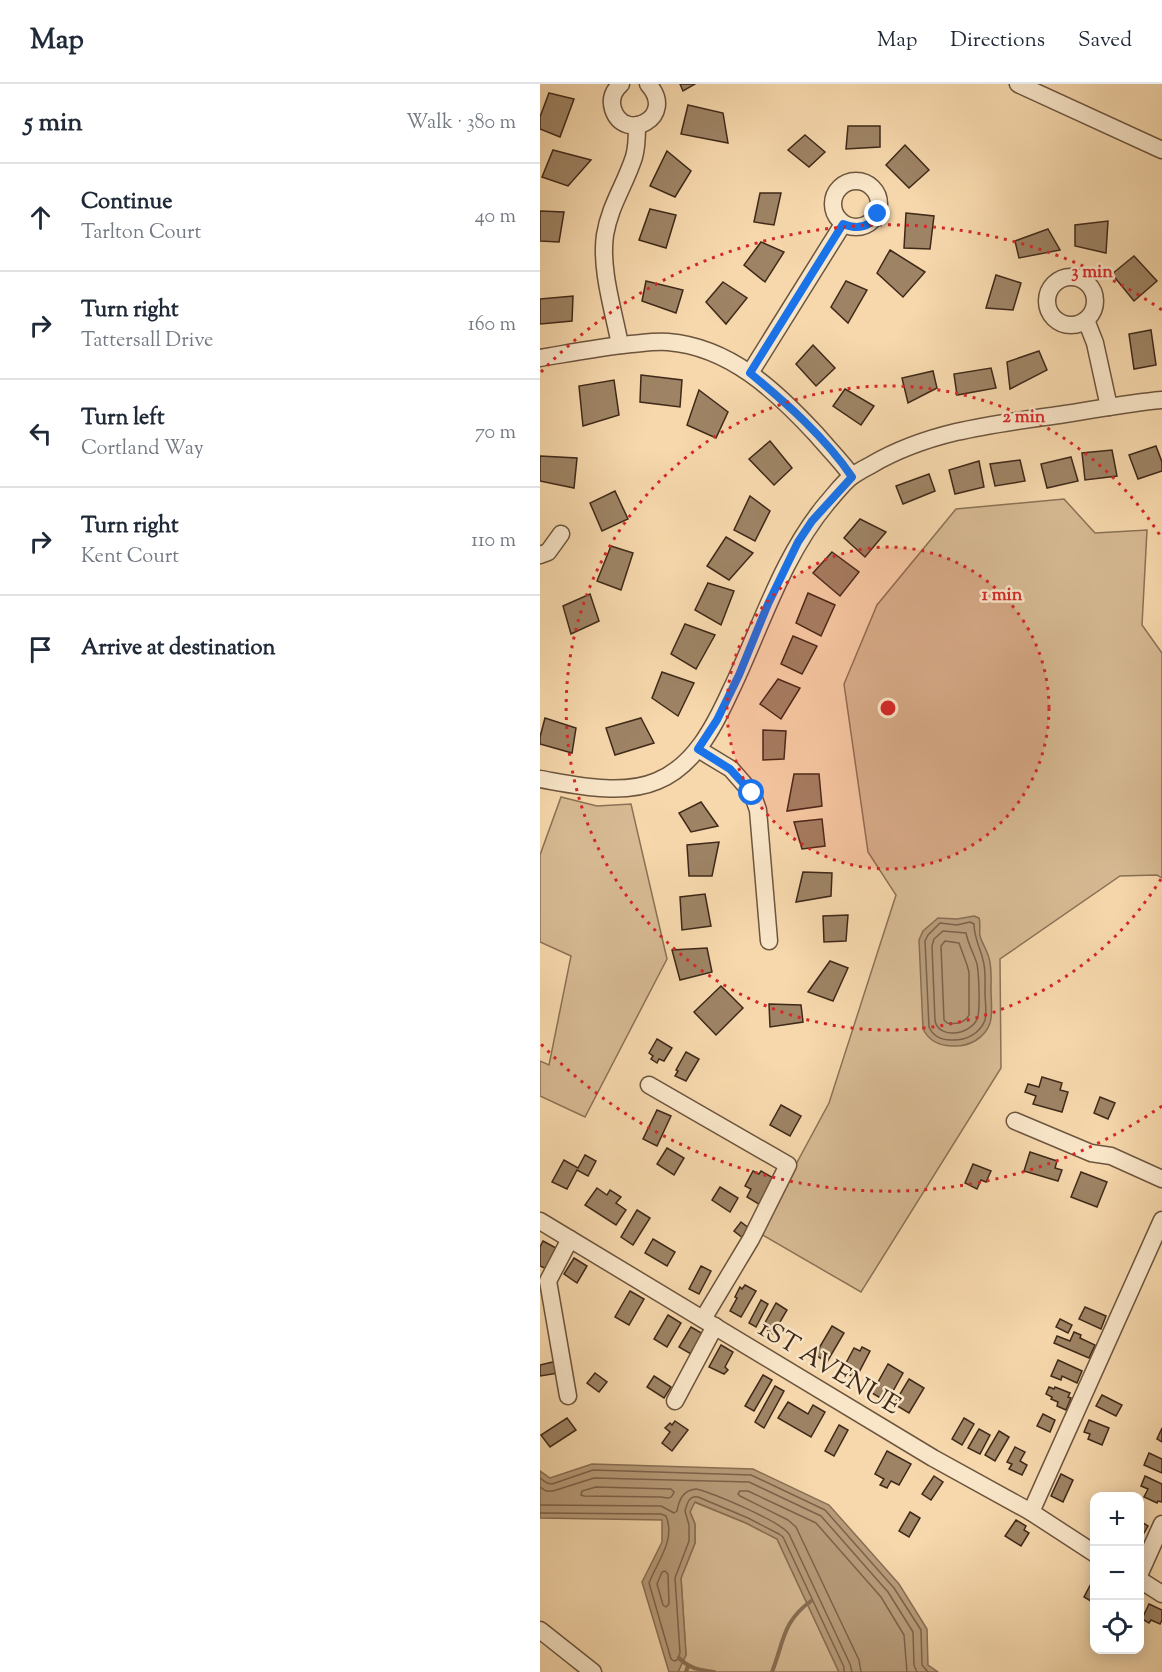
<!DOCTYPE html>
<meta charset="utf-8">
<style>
:root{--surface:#fff;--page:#f6f6f7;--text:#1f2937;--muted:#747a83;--line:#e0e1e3}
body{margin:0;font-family:"Sorts Mill Goudy",serif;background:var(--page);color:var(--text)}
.controls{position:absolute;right:18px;bottom:18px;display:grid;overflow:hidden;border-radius:12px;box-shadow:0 3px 15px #0003}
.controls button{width:54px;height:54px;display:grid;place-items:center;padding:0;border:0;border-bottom:2px solid var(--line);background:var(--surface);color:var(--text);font:30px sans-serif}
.stop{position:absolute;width:18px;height:18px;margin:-14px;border:4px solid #1a73e8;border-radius:50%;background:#fff}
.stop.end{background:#1a73e8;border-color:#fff;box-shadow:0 2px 6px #0008}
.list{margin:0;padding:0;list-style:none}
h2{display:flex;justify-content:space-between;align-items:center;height:78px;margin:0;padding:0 24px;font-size:26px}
h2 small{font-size:20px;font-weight:400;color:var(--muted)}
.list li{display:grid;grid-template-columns:39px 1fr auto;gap:18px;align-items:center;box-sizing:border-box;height:108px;padding:0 24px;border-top:2px solid var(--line)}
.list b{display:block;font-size:22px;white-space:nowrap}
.list p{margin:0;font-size:20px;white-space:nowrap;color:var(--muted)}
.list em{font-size:20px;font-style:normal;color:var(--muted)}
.icon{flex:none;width:33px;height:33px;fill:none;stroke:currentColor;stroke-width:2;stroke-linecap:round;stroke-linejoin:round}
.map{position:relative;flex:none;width:622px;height:1588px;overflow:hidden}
header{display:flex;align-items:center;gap:36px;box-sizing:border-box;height:84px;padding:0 30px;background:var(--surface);border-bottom:2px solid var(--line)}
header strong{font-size:28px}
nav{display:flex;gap:33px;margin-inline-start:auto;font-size:21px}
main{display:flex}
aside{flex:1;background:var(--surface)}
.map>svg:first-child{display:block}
</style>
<header>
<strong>Map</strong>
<nav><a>Map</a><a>Directions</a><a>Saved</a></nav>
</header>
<main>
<aside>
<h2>5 min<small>Walk · 380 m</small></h2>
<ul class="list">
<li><svg class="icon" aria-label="ahead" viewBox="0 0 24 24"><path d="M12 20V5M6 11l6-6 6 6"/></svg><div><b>Continue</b><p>Tarlton Court</p></div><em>40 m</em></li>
<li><svg class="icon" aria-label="right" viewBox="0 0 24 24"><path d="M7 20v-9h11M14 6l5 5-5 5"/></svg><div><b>Turn right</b><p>Tattersall Drive</p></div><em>160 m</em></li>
<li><svg class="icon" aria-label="left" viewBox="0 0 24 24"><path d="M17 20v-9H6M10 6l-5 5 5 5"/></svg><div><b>Turn left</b><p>Cortland Way</p></div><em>70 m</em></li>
<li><svg class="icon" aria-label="right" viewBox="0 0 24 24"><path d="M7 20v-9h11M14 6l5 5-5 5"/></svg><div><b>Turn right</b><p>Kent Court</p></div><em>110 m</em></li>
<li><svg class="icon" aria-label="arrive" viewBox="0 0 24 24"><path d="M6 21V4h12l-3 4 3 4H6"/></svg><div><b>Arrive at destination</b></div></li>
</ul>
</aside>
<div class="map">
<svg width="622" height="1588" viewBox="0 0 622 1588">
<rect width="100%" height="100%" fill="#f6d8ac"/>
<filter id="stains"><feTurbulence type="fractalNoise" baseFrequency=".00333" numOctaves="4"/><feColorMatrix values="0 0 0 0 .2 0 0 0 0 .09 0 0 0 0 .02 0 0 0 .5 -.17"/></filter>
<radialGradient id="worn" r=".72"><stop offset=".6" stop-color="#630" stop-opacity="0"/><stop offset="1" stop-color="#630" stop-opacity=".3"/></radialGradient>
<!-- green -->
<g fill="#d7ba93" stroke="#8b7256" stroke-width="1.5">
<polygon points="524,415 555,449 607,446 602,541 622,569 622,794 617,791 580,792 460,875 461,984 321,1208 219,1149 289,1019 356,811 328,768 304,600 337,521 416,425"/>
<polygon points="21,713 57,722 91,720 127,875 45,1033 0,1012 0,977 9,981 31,872 0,858 0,771"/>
<polygon points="154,1418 206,1439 237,1455 299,1588 138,1588 146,1570 141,1494 155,1459 155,1440 150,1428"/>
</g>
<!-- water -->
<g fill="#b89c7a" stroke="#886e53" stroke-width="1.5">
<path d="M 434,832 L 439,834 C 441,840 439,846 440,852 C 442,859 447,866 449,874 C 452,884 451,896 451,906 C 451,916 453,929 450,939 C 445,954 429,963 413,962 C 400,962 389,957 383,945 L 379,856 L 383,847 L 398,834 L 417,835 Z"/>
<polygon points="52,1380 213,1385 289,1421 359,1500 387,1545 388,1581 398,1588 299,1588 237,1455 206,1439 155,1418 150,1428 155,1440 155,1459 141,1494 146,1571 138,1588 129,1588 102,1498 122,1458 122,1436 0,1434 0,1387 10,1394"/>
</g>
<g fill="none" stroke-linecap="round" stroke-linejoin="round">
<!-- shore -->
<g stroke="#7c624a" stroke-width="1.5">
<path d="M 430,838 L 434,840 C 434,854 440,863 443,876 C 446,886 445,898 445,909 C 445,917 447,928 445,936 C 440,950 425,957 411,956 C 401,956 393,952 389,943 L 385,857 L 388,851 L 400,839 L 417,841 Z"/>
<path d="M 403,847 L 426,849 C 428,860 434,870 437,880 C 439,891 440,921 438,932 C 434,950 400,957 395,937 L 392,862 L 394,855 Z"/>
<path d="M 405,857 L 419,859 L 427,881 L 429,888 L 429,931 C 424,940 415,940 407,939 L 404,936 L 401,862 Z"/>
<polyline points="0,1394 7,1399 12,1400 53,1386 211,1391 285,1426 354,1504 381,1546 382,1581 388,1588"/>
<polyline points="0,1403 6,1407 13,1407 54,1394 209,1398 281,1432 348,1508 373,1548 374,1581 377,1588"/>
<path d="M 56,1403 L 131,1405 L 134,1408 C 131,1416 128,1414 121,1413 L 44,1412 L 41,1411 L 42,1407 Z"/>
<path d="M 0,1421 L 121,1422 L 134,1429 L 137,1427 C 139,1416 143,1406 156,1405 C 173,1409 240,1437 249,1450 L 310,1580 L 312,1588"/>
<path d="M 0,1429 L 121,1430 L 126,1432 C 136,1456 117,1478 109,1499 L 131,1575 L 134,1577 L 137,1576 L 140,1569 L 135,1494 L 149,1457 L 149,1441 L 145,1427 C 147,1420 149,1411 158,1413 L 208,1434 L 239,1450 L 243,1453 L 304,1583 L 304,1588"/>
<polygon points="125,1487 128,1490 129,1520 126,1523 123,1521 117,1500 122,1488"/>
<polyline points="321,1588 319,1576 256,1443 248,1436 200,1412 198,1410 200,1407 208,1407 276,1439 341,1513 364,1551 367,1588"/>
</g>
<!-- stream -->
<g stroke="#886e53" stroke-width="4">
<path d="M 139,1574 C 150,1585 160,1586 174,1588"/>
<polyline points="146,1588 148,1582"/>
<path d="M 232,1588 C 244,1558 242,1538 271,1517"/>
</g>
</g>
<!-- building -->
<g fill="#9e8465" stroke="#3f2919" stroke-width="1.5">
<polygon points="140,0 155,0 143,7"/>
<polygon points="9,9 34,15 20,53 0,45 0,33"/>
<polygon points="148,21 183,29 188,59 141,50"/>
<polygon points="308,42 340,42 340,63 306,65"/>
<polygon points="265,51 285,68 269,83 248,66"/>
<polygon points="365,61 389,86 369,104 346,81"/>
<polygon points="13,66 51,76 28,102 2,93"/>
<polygon points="127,67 151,87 135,113 110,102"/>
<polygon points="220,109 241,109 234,141 214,138"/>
<polygon points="110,125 136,131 126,164 99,156"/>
<polygon points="0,127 24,128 19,158 0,157"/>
<polygon points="366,129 394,132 390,165 364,164"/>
<polygon points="568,137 566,169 535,162 535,141"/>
<polygon points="508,145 520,166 479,174 475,157"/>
<polygon points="221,158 244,168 225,198 204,181"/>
<polygon points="350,166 385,188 363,213 337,189"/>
<polygon points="594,172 617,197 594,217 572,190"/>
<polygon points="456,191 481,199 473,226 446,224"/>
<polygon points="106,197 143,206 136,229 102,217"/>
<polygon points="306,197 327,206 308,239 291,223"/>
<polygon points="183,198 207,214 186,240 166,218"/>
<polygon points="33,212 32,237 0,240 0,215"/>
<polygon points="611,246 616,281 594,285 589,250"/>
<polygon points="273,261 295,284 276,302 256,280"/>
<polygon points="499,267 507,286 470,305 467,278"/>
<polygon points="451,284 456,304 417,311 414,290"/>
<polygon points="393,287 397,304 368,319 362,294"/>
<polygon points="101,291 142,296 140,323 100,318"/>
<polygon points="74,296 79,331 43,342 39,302"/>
<polygon points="305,305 334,322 321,341 293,322"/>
<polygon points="159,306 188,328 176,354 147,341"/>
<polygon points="230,357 252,384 234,401 209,375"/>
<polygon points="616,362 622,378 622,387 598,395 589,371"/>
<polygon points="572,366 577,392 545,396 542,369"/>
<polygon points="0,372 37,374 34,404 0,397"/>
<polygon points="531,373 538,397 507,404 501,380"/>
<polygon points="480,376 485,397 455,402 450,380"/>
<polygon points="439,377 444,403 415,410 409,386"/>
<polygon points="389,390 395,407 363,420 356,402"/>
<polygon points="75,407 88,435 62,447 50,419"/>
<polygon points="210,412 230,427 215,457 194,446"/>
<polygon points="320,435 346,448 325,473 304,454"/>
<polygon points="186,453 213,469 189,496 167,482"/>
<polygon points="71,462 93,469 81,506 57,497"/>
<polygon points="292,468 319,488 300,512 273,489"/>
<polygon points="168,499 194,507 181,541 155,526"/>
<polygon points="268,509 295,521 281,552 256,539"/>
<polygon points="50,510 59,537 31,550 23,522"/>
<polygon points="145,540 175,551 156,585 131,570"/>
<polygon points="253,552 277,562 262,590 241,580"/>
<polygon points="122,588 154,599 138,632 112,614"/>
<polygon points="238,595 260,604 241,635 220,620"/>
<polygon points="5,634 36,644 32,669 0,660 0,653"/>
<polygon points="101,634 114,659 75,671 66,644"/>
<polygon points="223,646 246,647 244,675 223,676"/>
<polygon points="254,690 279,690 282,722 247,727"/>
<polygon points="161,718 178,742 151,748 139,729"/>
<polygon points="282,735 285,762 262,765 254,738"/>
<polygon points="179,758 172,792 149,792 147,761"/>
<polygon points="263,788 292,789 291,812 256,818"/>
<polygon points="165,810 171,842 142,846 140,813"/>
<polygon points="308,831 306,857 284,858 283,832"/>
<polygon points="167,864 172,888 140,896 132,866"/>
<polygon points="290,877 308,884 293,917 268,908"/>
<polygon points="181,902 203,924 176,951 154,928"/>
<polygon points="229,920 261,921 263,938 230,943"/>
<polygon points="117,955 132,964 124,977 119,975 117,979 111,975 113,972 109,969"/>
<polygon points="146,968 159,975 146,997 135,992 138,987 136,986"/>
<polygon points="502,993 522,999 520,1006 528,1008 522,1028 493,1020 496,1012 485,1008 488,1000 499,1003"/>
<polygon points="560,1013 575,1019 568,1035 554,1029"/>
<polygon points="241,1021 261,1032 250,1052 230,1041"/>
<polygon points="117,1026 131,1032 117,1062 103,1055"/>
<polygon points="127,1064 144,1074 134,1091 117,1080"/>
<polygon points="490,1068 517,1077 515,1084 522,1086 518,1097 484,1087"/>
<polygon points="45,1071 56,1077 48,1092 37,1086 27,1105 12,1098 24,1076 38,1084"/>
<polygon points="433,1080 451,1087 446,1098 441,1096 437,1105 425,1099"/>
<polygon points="213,1087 219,1090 221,1087 237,1096 222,1122 207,1113 211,1105 205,1102"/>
<polygon points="541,1088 567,1098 557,1123 531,1113"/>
<polygon points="180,1103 198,1114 190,1128 172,1116"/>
<polygon points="57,1104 67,1111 70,1106 81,1113 76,1119 86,1126 76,1141 45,1121"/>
<polygon points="97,1126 110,1134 93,1161 81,1153"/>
<polygon points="201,1138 210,1145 203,1154 194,1147"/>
<polygon points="113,1155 135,1168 127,1182 105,1169"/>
<polygon points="3,1157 18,1165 7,1185 0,1182 0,1163"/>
<polygon points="34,1174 47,1182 37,1199 24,1190"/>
<polygon points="161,1182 171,1187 159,1210 149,1205"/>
<polygon points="205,1201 216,1207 201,1233 190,1227 197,1214 195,1213 200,1203 202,1205"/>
<polygon points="90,1207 104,1215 89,1241 75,1233"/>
<polygon points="221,1216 228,1220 216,1243 209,1239"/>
<polygon points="236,1219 247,1226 233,1250 222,1244"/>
<polygon points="545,1223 566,1232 561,1245 539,1235"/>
<polygon points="128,1231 141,1239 127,1263 114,1255"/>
<polygon points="520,1235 532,1241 528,1249 516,1243"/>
<polygon points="292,1242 304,1249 287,1278 275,1271"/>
<polygon points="151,1243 163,1250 151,1270 139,1263"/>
<polygon points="534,1248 541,1251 540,1254 555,1261 549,1274 514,1259 517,1252 530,1257"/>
<polygon points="181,1261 193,1268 185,1283 188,1286 184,1290 169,1283"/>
<polygon points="322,1263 330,1267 316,1294 307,1290 311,1282 306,1279 314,1264 320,1267"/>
<polygon points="518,1276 542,1287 537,1299 522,1292 521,1296 511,1292"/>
<polygon points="17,1277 19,1289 0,1292 0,1281"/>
<polygon points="348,1280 363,1289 347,1318 332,1309"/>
<polygon points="55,1289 67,1298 59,1308 47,1299"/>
<polygon points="223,1291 232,1296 214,1327 205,1322"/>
<polygon points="114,1292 131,1303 124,1314 107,1303"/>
<polygon points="369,1295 384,1304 369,1329 354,1320"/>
<polygon points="235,1302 244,1307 224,1344 215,1338"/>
<polygon points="509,1303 514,1305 515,1303 530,1309 528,1313 531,1314 526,1326 517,1322 518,1318 511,1315 512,1313 506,1310"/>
<polygon points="562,1311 582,1321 576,1332 556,1322"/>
<polygon points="248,1318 268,1330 273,1321 285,1328 271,1353 238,1334"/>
<polygon points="503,1330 515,1336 510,1348 497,1342"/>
<polygon points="27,1334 36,1346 10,1363 1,1351"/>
<polygon points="424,1334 434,1340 422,1361 412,1355"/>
<polygon points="549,1336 569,1344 562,1361 548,1355 550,1350 544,1348"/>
<polygon points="135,1337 148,1346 132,1367 122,1359 130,1348 125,1344 130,1339 132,1341"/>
<polygon points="299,1341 308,1346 294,1372 285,1367"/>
<polygon points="622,1344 622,1358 617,1355"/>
<polygon points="439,1345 450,1351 440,1370 428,1364"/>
<polygon points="459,1347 469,1353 455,1377 445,1371"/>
<polygon points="475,1363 485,1368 480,1377 487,1381 482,1391 469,1385 472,1380 467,1378"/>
<polygon points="347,1367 371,1380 359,1401 351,1397 347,1404 340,1401 344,1395 335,1390"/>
<polygon points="609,1369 622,1375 622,1389 604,1381"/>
<polygon points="521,1390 533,1396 523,1418 511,1412"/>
<polygon points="394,1392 403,1398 391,1416 382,1410"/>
<polygon points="605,1392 622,1400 622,1418 618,1417 617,1419 604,1413 608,1405 601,1402"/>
<polygon points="370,1428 380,1434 369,1453 359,1447"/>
<polygon points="476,1436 486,1442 484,1446 489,1449 481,1462 465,1452"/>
<polygon points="600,1437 608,1442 600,1456"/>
<polygon points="554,1494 554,1519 544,1513"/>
<polygon points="609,1520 622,1526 622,1536 620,1540 611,1536 609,1539 602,1535"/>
</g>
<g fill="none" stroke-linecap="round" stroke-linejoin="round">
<!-- minor casing -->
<g stroke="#6d553e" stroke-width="19">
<g id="minor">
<path d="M 81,0 C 73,7 70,15 73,25 C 84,60 138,33 108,0"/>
<polyline points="478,0 622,66"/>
<circle cx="316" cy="120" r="23"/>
<circle cx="531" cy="217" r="24"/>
<polyline points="546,236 555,259 569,323"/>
<path d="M 80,261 C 74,228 60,186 65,151 C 70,121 85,101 94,73 C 97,63 97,52 97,41"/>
<path d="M 0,274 C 30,269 61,263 91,260 C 103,259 116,257 128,258 C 190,263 236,307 276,350 C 288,364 301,377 312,392"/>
<polyline points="210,289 303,140"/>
<polyline points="0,471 8,468 21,450"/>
<polyline points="158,665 191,685 212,709 218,726 229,857"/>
<path d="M 0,695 C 35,701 82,712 117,697 C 154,682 174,643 190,608 C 221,544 241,474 287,419 C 295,410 302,400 312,392 C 318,388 325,384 331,381 C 389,347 454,340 519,331 C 553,326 587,319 622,316"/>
<polyline points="109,1001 248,1081 211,1155 163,1235"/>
<polyline points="475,1037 551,1069 571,1072 622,1095"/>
<polyline points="0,1137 393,1374 491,1428 554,1469"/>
<polyline points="28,1312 8,1197 30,1155"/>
<polyline points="135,1317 175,1242"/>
<polyline points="491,1428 622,1136"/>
<polyline points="600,1489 622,1440"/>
<polyline points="600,1496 622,1510"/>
<polyline points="0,1546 53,1588"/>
</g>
</g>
<!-- minor -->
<use href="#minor" stroke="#f9e6c9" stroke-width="16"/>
</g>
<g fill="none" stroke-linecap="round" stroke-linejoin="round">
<!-- route -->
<path stroke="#1a73e8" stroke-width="8" d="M 212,709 L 190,685 L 158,665 L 177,636 L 199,591 L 228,520 L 258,458 L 272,437 L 312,393 C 286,354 245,318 210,289 L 303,140 C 318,146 330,143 338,130"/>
</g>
<!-- distance rings -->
<circle cx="348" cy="624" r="161" fill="#d62828" fill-opacity=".12"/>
<g fill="none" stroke="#d62828" stroke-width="3" stroke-dasharray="3 6">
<circle cx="348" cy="624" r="161"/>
<path d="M621 795A322 322 0 1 1 621 453"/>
<path d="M622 1022A483 483 0 0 1 1 960M1 288A483 483 0 0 1 622 226"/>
</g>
<g text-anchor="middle" stroke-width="5" stroke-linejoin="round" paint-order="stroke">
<!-- street labels -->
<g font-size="26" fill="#3f2919" stroke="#f9e6c9">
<text transform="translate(290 1282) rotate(31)" y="9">1ST AVENUE</text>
</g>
</g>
<circle cx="348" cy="624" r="9" fill="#d62828" stroke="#f9e6c9" stroke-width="3"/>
<g font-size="18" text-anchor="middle" font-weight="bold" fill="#d62828" stroke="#f9e6c9" stroke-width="5" stroke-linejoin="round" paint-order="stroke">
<text x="552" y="193">3 min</text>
<text x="484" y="338">2 min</text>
<text x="462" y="516">1 min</text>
</g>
<rect width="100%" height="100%" filter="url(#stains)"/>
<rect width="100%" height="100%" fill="url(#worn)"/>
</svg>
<div class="controls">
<button>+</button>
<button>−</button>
<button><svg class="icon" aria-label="locate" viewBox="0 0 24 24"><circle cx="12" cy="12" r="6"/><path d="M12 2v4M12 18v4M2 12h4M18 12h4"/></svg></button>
</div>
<div class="stop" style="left:212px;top:709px"></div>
<div class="stop end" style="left:338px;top:130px"></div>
</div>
</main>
